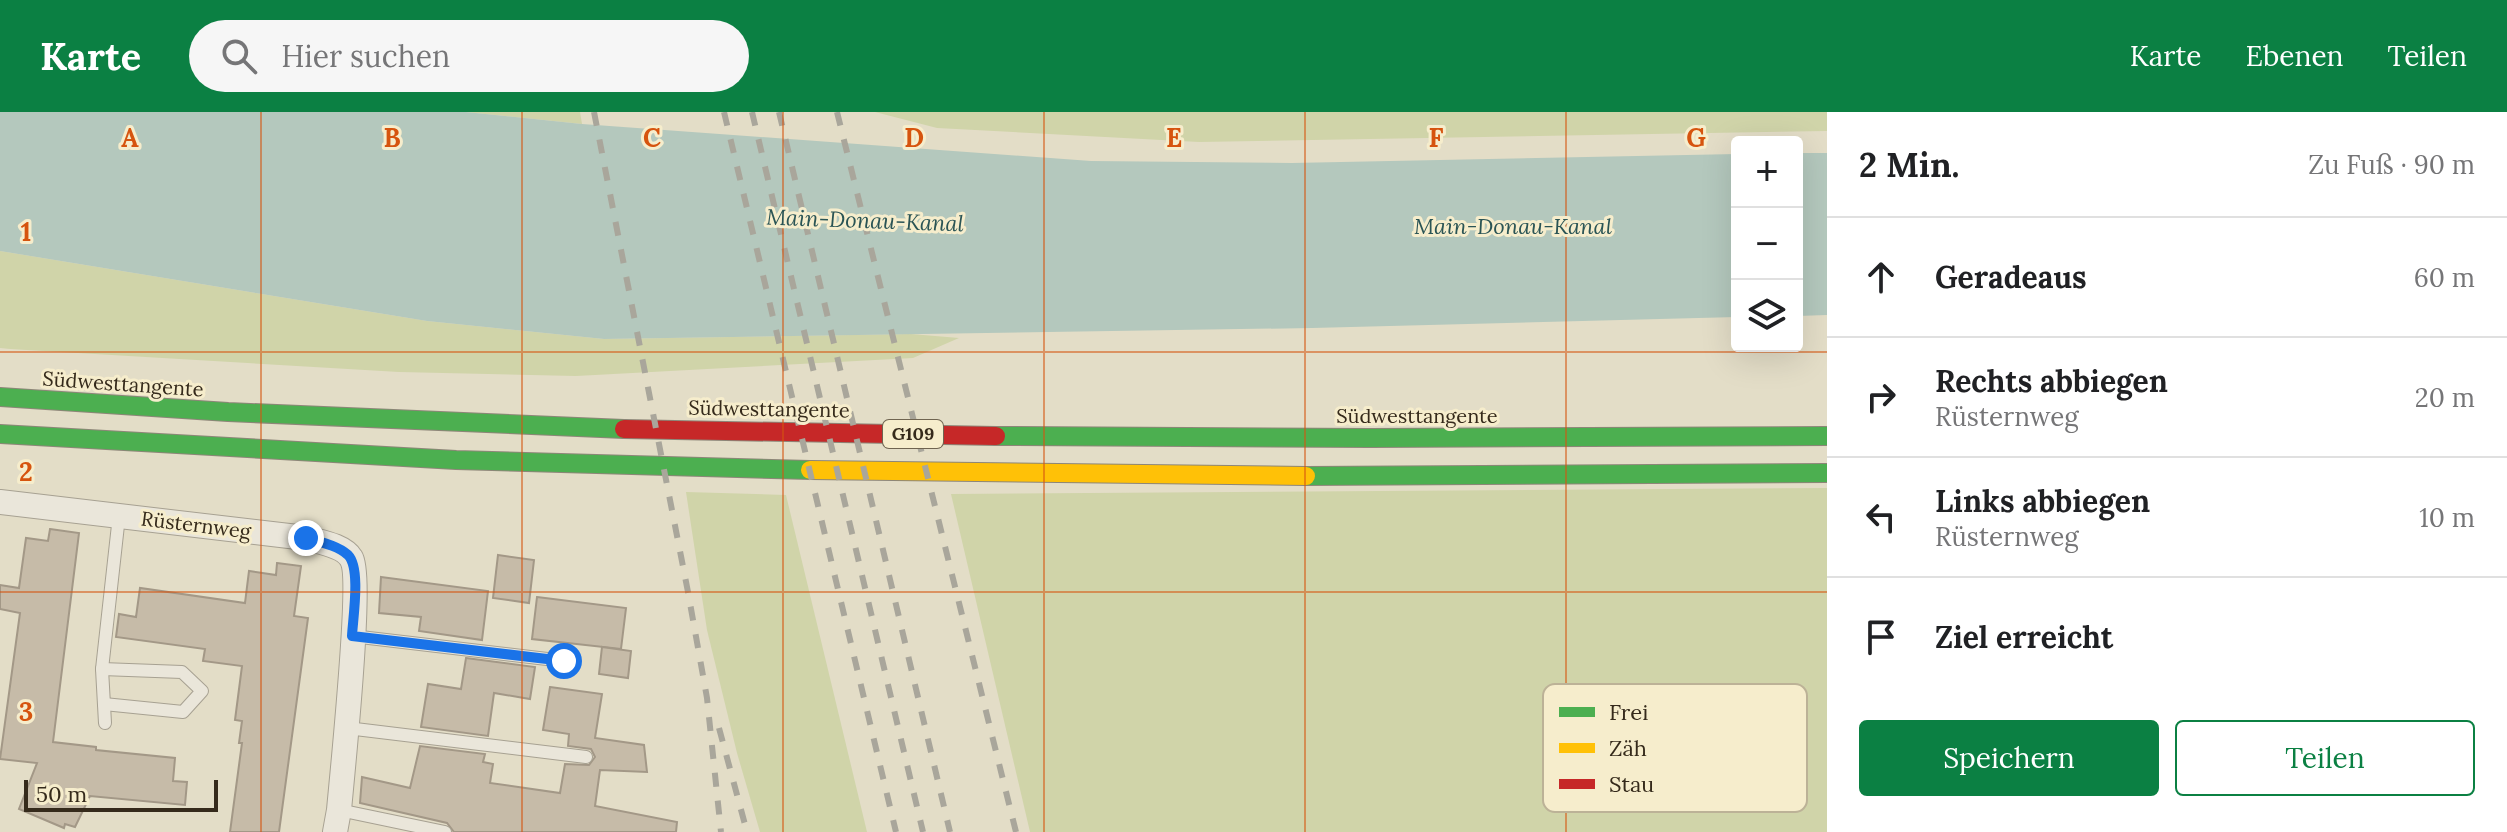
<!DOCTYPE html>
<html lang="de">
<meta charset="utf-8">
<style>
:root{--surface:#fff;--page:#f6f6f6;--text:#202124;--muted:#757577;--line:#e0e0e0;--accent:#0b8043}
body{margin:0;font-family:Lora,serif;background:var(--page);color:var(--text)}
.controls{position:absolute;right:24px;top:24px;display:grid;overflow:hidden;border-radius:8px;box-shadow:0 8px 32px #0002}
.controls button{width:72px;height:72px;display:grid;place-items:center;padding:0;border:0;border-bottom:2px solid var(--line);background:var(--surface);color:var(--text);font:40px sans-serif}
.scale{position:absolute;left:24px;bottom:20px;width:194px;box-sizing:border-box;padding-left:8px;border:4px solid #352a1b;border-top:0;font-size:22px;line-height:28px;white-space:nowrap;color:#352a1b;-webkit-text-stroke:6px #f6edcc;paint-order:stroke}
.stop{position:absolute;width:24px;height:24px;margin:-18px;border:6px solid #1a73e8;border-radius:50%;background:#fff}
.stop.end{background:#1a73e8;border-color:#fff;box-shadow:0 2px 8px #0008}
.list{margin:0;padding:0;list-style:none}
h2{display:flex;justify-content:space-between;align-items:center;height:104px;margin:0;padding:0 32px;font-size:34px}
h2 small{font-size:26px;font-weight:400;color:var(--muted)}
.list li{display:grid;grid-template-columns:52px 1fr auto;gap:24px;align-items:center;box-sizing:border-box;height:120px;padding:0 32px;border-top:2px solid var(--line)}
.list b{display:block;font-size:30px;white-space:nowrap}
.list p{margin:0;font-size:26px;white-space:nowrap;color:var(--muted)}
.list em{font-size:26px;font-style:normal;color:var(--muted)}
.actions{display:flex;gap:16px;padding:24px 32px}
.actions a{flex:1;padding:18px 0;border:2px solid var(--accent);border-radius:8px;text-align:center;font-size:28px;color:var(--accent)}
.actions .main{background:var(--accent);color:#fff}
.icon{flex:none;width:44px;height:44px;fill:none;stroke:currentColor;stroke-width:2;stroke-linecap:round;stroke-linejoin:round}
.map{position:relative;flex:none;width:1827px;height:720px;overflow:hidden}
header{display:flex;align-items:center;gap:48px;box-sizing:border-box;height:112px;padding:0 40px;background:var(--accent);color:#fff}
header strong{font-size:38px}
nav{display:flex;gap:44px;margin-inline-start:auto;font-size:28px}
.search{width:560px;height:72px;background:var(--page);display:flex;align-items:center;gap:20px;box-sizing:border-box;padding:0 28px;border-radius:44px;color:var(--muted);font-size:30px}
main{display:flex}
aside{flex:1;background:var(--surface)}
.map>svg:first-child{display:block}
</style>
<header>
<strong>Karte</strong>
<div class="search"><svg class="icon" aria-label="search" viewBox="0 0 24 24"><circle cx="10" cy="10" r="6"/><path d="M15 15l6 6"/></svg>Hier suchen</div>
<nav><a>Karte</a><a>Ebenen</a><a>Teilen</a></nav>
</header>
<main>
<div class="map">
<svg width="1827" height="720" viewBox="0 0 1827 720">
<rect width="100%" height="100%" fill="#e3ddc7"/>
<!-- green -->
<g fill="#d0d4a9">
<polygon points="466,0 580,0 582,12"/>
<polygon points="875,0 1827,0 1827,19 1199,30 937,16"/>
<polygon points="0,139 427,209 604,227 911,222 959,226 913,246 576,264 399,260 10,237 0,236"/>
<polygon points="1827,376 1827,720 1030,720 951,382"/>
<polygon points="686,380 786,383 867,720 760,720 737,641 707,518"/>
</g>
<!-- water -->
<g fill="#b4c8bd">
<polygon points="0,0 466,0 582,12 1091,49 1292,51 1737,42 1737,205 1312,216 604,227 427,209 0,139"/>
<polygon points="1797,41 1827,41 1827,203 1797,204"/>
</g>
<!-- building -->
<g fill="#c6bba8" stroke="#a39887" stroke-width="2">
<polygon points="50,417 79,421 53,630 96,635 96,638 175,646 173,669 187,670 185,693 90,684 75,715 65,712 64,716 19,697 37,651 0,647 20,501 0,497 0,473 19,476 26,426 48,429"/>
<polygon points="498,443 534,448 529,491 493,486"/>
<polygon points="277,451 301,454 294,504 308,506 279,720 230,720 242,631 239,631 242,609 235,608 242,554 203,549 205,537 116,525 119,502 136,505 140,476 245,491 249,459 276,463"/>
<polygon points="381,465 488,479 482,528 419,519 421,505 379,501"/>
<polygon points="537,485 626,496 621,537 532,527"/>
<polygon points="602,535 631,539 628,566 599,562"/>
<polygon points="466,546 535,555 530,587 494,581 488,624 421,615 428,572 461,577"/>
<polygon points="550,575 602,582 595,626 644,633 647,660 600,658 595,694 677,710 676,720 454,720 447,711 360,691 362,665 410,676 420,634 485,642 483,650 493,652 490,671 560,681 565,652 589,653 595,645 591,637 568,634 569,622 543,618"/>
</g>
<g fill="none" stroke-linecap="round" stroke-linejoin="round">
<!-- lane casing -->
<g stroke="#a7a192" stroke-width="14">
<g id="lane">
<polyline points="352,524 564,549"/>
<polyline points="102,557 182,560 202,579 183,600 104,592"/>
<polyline points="105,611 102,557 119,404"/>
<polyline points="347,616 586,645"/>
<polyline points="339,698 445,720"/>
</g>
</g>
<!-- street casing -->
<g stroke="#a7a192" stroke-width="26">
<path id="street" d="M 0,390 L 306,426 C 319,430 343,433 351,446 C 363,464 342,664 339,698 L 335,720"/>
</g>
<!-- fast casing -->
<g stroke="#8d8678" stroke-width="20">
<g id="fast">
<polyline points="0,285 228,300 624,317"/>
<polyline points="0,322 456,348 810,358"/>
<polyline points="996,324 1370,326 1827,324"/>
<polyline points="1306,364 1827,361"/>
</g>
</g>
<!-- slow casing -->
<g stroke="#8d8678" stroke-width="20">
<polyline id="slow" points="810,358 1306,364"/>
</g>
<!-- jam casing -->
<g stroke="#8d8678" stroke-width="20">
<polyline id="jam" points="624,317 996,324"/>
</g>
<!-- lane -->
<use href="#lane" stroke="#eae6da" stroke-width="12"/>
<!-- street -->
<use href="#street" stroke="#eae6da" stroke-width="24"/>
<!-- fast -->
<use href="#fast" stroke="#4caf50" stroke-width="18"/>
<!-- slow -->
<use href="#slow" stroke="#ffc107" stroke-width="18"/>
<!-- jam -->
<use href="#jam" stroke="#c62828" stroke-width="18"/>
<!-- rail -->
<g stroke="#a9a69b" stroke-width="6" stroke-dasharray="14 14" stroke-linecap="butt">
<polyline points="594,0 688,480 707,586 721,720"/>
<polyline points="724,0 896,720"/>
<polyline points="752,0 923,720"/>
<polyline points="779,0 950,720"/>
<polyline points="837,0 1016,720"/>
<polyline points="719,616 747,720"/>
</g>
</g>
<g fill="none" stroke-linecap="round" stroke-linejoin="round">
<!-- route -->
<path stroke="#1a73e8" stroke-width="10" d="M 306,426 C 319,430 337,433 348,443 C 361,456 353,505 352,524 L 564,549"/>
</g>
<!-- grid -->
<path fill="none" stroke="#d6540e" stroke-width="2" stroke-opacity="0.55" d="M 261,0 L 261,720M 522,0 L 522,720M 783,0 L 783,720M 1044,0 L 1044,720M 1305,0 L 1305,720M 1566,0 L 1566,720M 0,240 L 1827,240M 0,480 L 1827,480"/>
<g text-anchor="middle" stroke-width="6" stroke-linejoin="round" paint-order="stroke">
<!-- shield labels -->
<rect fill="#f6edcc" stroke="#6f6450" stroke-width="2" x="883" y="308" width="60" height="28" rx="6"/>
<g font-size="18" font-weight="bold" fill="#352a1b">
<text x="913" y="328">G109</text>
</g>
<!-- street labels -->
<g font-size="20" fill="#352a1b" stroke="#f6edcc">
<text transform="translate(123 272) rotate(4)" y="7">Südwesttangente</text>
<text transform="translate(769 297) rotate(1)" y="7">Südwesttangente</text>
<text x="1417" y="311">Südwesttangente</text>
<text transform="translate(196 413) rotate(7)" y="7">Rüsternweg</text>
</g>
<!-- water labels -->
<g font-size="22" font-style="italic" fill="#2a5455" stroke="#f6edcc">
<text transform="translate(865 108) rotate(2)" y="8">Main-Donau-Kanal</text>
<text x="1513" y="122">Main-Donau-Kanal</text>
</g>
</g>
<!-- legend -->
<rect x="1543" y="572" width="264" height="128" rx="12" fill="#f6edcc" stroke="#bcb297" stroke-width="2"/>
<rect x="1559" y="595" width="36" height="10" fill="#4caf50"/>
<rect x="1559" y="631" width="36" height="10" fill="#ffc107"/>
<rect x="1559" y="667" width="36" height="10" fill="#c62828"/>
<g font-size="22" fill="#352a1b">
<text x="1609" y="608">Frei</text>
<text x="1609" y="644">Zäh</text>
<text x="1609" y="680">Stau</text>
</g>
<g font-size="26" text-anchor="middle" font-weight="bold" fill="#d6540e" stroke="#f6edcc" stroke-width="6" stroke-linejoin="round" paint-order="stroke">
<text x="130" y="35">A</text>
<text x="392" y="35">B</text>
<text x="652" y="35">C</text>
<text x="914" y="35">D</text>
<text x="1174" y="35">E</text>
<text x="1436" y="35">F</text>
<text x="1696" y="35">G</text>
<text x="26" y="129">1</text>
<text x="26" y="369">2</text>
<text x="26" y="609">3</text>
</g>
</svg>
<div class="controls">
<button>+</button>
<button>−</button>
<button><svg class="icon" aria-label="layers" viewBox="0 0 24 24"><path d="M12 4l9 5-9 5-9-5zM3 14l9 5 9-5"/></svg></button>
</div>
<div class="scale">50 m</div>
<div class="stop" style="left:564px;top:549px"></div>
<div class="stop end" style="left:306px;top:426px"></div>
</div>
<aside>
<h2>2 Min.<small>Zu Fuß · 90 m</small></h2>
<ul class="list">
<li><svg class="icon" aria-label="ahead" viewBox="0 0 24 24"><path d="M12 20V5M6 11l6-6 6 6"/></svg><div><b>Geradeaus</b></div><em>60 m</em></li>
<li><svg class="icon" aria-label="right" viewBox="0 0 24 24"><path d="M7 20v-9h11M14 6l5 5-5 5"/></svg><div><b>Rechts abbiegen</b><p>Rüsternweg</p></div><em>20 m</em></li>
<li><svg class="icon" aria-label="left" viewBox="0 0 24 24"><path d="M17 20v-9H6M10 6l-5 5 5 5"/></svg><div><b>Links abbiegen</b><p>Rüsternweg</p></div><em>10 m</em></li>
<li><svg class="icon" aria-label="arrive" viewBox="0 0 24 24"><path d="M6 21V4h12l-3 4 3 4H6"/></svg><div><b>Ziel erreicht</b></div></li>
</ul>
<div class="actions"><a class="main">Speichern</a><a>Teilen</a></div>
</aside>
</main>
